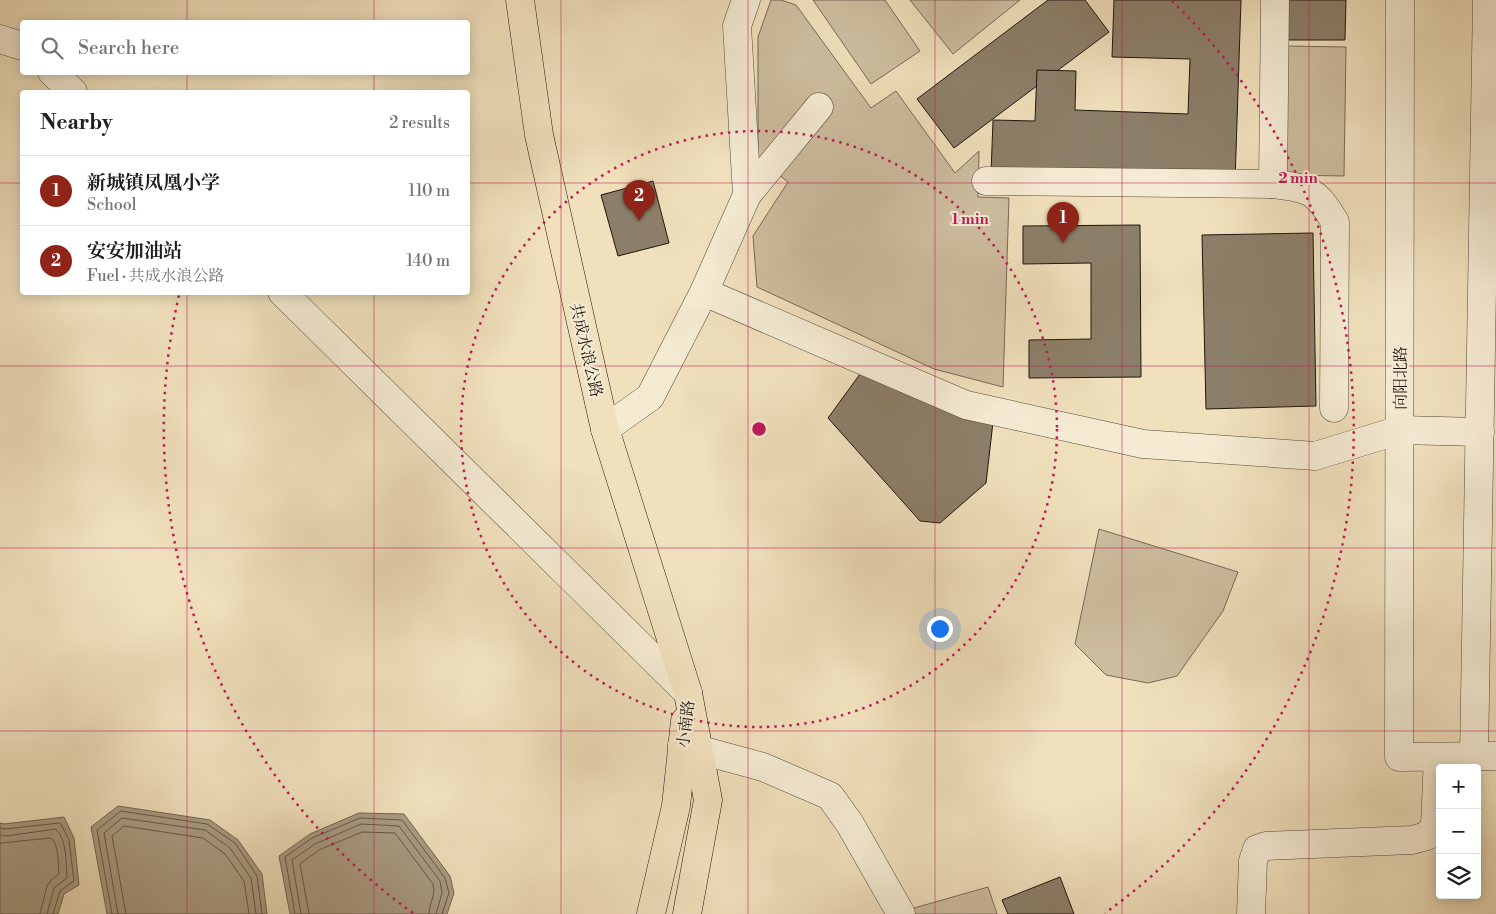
<!DOCTYPE html>
<meta charset="utf-8">
<style>
:root{--surface:#fff;--page:#f2f2f2;--text:#202124;--muted:#757577;--line:#e0e0e0;--accent:#8f2418}
body{margin:0;font-family:"Libre Bodoni","Noto Serif SC",serif;background:var(--page);color:var(--text)}
.controls{position:absolute;right:15px;bottom:15px;display:grid;overflow:hidden;border-radius:5px;box-shadow:0 2px 12px #0003}
.controls button{width:45px;height:45px;display:grid;place-items:center;padding:0;border:0;border-bottom:1px solid var(--line);background:var(--surface);color:var(--text);font:25px sans-serif}
.you{position:absolute;left:939px;top:628px;width:18px;height:18px;margin:-12px;border:4px solid #fff;border-radius:50%;background:#1a73e8;box-shadow:0 0 0 8px #1a73e833}
.badge{display:grid;place-items:center;width:32px;height:32px;border-radius:50%;background:var(--accent);color:#fff;font-size:16px;font-weight:700}
.pin{position:absolute;translate:-50% -41px;filter:drop-shadow(0 1px 2px #0008)}
.pin::after{content:'';position:absolute;top:26px;width:18px;height:15px;background:inherit;clip-path:polygon(0 0,100% 0,50% 100%)}
.list{margin:0;padding:0;list-style:none}
h2{display:flex;justify-content:space-between;align-items:center;height:65px;margin:0;padding:0 20px;font-size:21px}
h2 small{font-size:16px;font-weight:400;color:var(--muted)}
.list li{display:grid;grid-template-columns:32px 1fr auto;gap:15px;align-items:center;box-sizing:border-box;height:70px;padding:0 20px;border-top:1px solid var(--line)}
.list b{display:block;font-size:19px;white-space:nowrap}
.list p{margin:0;font-size:16px;white-space:nowrap;color:var(--muted)}
.list em{font-size:16px;font-style:normal;color:var(--muted)}
.icon{flex:none;width:28px;height:28px;fill:none;stroke:currentColor;stroke-width:2;stroke-linecap:round;stroke-linejoin:round}
.map{position:relative;flex:none;width:1496px;height:914px;overflow:hidden}
.search{position:absolute;background:var(--surface);box-shadow:0 2px 12px #0003;left:20px;top:20px;width:450px;height:55px;display:flex;align-items:center;gap:12px;box-sizing:border-box;padding:0 18px;border-radius:5px;color:var(--muted);font-size:19px}
.panel{position:absolute;background:var(--surface);box-shadow:0 2px 12px #0003;left:20px;top:90px;width:450px;height:205px;border-radius:5px}
.map>svg:first-child{display:block}
</style>
<div class="map">
<svg width="1496" height="914" viewBox="0 0 1496 914">
<rect width="100%" height="100%" fill="#f0e0bc"/>
<filter id="stains"><feTurbulence type="fractalNoise" baseFrequency=".004" numOctaves="4"/><feColorMatrix values="0 0 0 0 .2 0 0 0 0 .09 0 0 0 0 .02 0 0 0 .5 -.17"/></filter>
<radialGradient id="worn" r=".72"><stop offset=".6" stop-color="#630" stop-opacity="0"/><stop offset="1" stop-color="#630" stop-opacity=".3"/></radialGradient>
<!-- green -->
<g fill="#cdbd9f" stroke="#766958">
<polygon points="771,0 781,0 796,5 871,108 896,91 955,173 979,151 978,197 1009,198 1003,387 934,369 757,287 753,236 788,182 758,158 758,37"/>
<polygon points="813,0 885,0 920,51 871,84"/>
<polygon points="910,0 1020,0 953,54"/>
<polygon points="1287,46 1346,47 1344,176 1284,175"/>
<polygon points="1099,529 1238,572 1223,611 1177,676 1148,683 1106,675 1075,644"/>
<polygon points="988,887 997,914 901,914 900,912"/>
</g>
<!-- water -->
<g fill="#a99b82" stroke="#726554">
<polygon points="118,806 210,820 238,840 262,874 267,914 107,914 91,827"/>
<polygon points="359,813 404,814 450,876 454,893 447,914 290,914 279,856 310,834"/>
<polygon points="64,817 74,838 79,885 64,894 58,914 0,914 0,823 4,824"/>
</g>
<g fill="none" stroke-linecap="round" stroke-linejoin="round">
<!-- shore -->
<g stroke="#645849" stroke-width="1">
<polyline points="0,828 5,829 59,823 61,824 69,840 74,881 60,891 53,914"/>
<path d="M 0,835 L 6,836 L 56,829 C 67,840 66,863 67,878 L 54,888 L 47,914"/>
<path d="M 0,843 L 51,838 C 59,845 58,863 59,874 L 51,880 L 47,886 L 40,914"/>
<polyline points="112,914 97,830 121,811 207,824 235,843 257,876 262,914"/>
<polyline points="118,914 104,833 122,818 205,830 230,848 251,878 256,914"/>
<polyline points="126,914 112,836 124,826 203,838 225,854 244,881 249,914"/>
<polyline points="295,914 285,857 312,838 360,818 402,820 445,878 449,893 442,914"/>
<polyline points="301,914 292,860 315,844 361,824 399,826 440,881 442,893 436,914"/>
<path d="M 309,914 L 300,864 L 319,850 L 362,832 L 395,833 L 433,884 C 436,897 429,902 429,914"/>
</g>
</g>
<!-- building -->
<g fill="#8c7f69" stroke="#201510">
<polygon points="1048,0 1085,0 1109,32 954,148 917,99"/>
<polygon points="1114,0 1241,0 1235,182 991,174 993,120 1035,121 1037,70 1076,71 1075,110 1188,114 1190,59 1112,57"/>
<polygon points="1288,0 1346,0 1345,40 1287,40"/>
<polygon points="653,181 669,243 618,256 601,195"/>
<polygon points="1140,225 1141,377 1029,378 1029,340 1091,339 1091,263 1023,264 1023,226"/>
<polygon points="1313,233 1316,406 1206,409 1202,235"/>
<polygon points="860,374 993,422 986,483 940,523 920,521 828,418"/>
<polygon points="1060,877 1074,914 1008,914 1002,900"/>
</g>
<g fill="none" stroke-linecap="round" stroke-linejoin="round">
<!-- minor casing -->
<g stroke="#54483b" stroke-width="29">
<g id="minor">
<polyline points="1400,0 1399,757 1496,756"/>
<polyline points="0,39 22,46"/>
<polyline points="52,72 73,92"/>
<path d="M 986,181 L 1273,184 C 1309,188 1316,190 1335,222 L 1334,408"/>
<polyline points="1273,184 1275,0"/>
<polyline points="747,195 819,107"/>
<polyline points="282,292 688,693"/>
<polyline points="704,292 747,195 737,26 746,0"/>
<polyline points="605,429 650,397 704,292 966,405 1143,444 1315,456 1400,430 1480,432"/>
<polyline points="682,745 763,767 830,796 850,824 901,914"/>
<polyline points="1474,756 1487,0"/>
<polyline points="1251,914 1253,861 1257,849 1266,846 1412,840 1427,836 1435,826 1438,757"/>
</g>
</g>
<!-- major casing -->
<g stroke="#201510" stroke-width="29">
<g id="major">
<polyline points="520,0 539,135 605,429 688,693 708,800 687,914"/>
<polyline points="651,914 676,806 685,721"/>
</g>
</g>
<!-- minor -->
<use href="#minor" stroke="#f5ebd3" stroke-width="28"/>
<!-- major -->
<use href="#major" stroke="#f0e0bc" stroke-width="28"/>
</g>
<!-- grid -->
<path fill="none" stroke="#c2185b" stroke-width="1" stroke-opacity="0.55" d="M 187,0 L 187,22M 374,0 L 374,22M 561,0 L 561,914M 748,0 L 748,914M 935,0 L 935,914M 1122,0 L 1122,914M 1309,0 L 1309,914M 187,72 L 187,92M 374,72 L 374,92M 0,183 L 22,183M 468,183 L 1496,183M 187,292 L 187,914M 374,292 L 374,914M 0,366 L 1496,366M 0,548 L 1496,548M 0,731 L 1496,731"/>
<!-- distance rings -->
<g fill="none" stroke="#c2185b" stroke-width="2.5" stroke-dasharray="2.5 5">
<circle cx="759" cy="429" r="298"/>
<path d="M413 913A595 595 0 0 1 179 295M1172 1A595 595 0 0 1 1105 913"/>
</g>
<g text-anchor="middle" stroke-width="4" stroke-linejoin="round" paint-order="stroke">
<!-- street labels -->
<g font-size="16" fill="#201510" stroke="#f5ebd3">
<text transform="translate(587 350) rotate(77)" y="6">共成水浪公路</text>
<text transform="translate(1400 378) rotate(-90)" y="6">向阳北路</text>
<text transform="translate(685 724) rotate(-83)" y="6">小南路</text>
</g>
</g>
<circle cx="759" cy="429" r="8" fill="#c2185b" stroke="#f5ebd3" stroke-width="2.5"/>
<g font-size="15" text-anchor="middle" font-weight="bold" fill="#c2185b" stroke="#f5ebd3" stroke-width="4" stroke-linejoin="round" paint-order="stroke">
<text x="1298" y="183">2 min</text>
<text x="970" y="224">1 min</text>
</g>
<rect width="100%" height="100%" filter="url(#stains)"/>
<rect width="100%" height="100%" fill="url(#worn)"/>
</svg>
<div class="controls">
<button>+</button>
<button>−</button>
<button><svg class="icon" aria-label="layers" viewBox="0 0 24 24"><path d="M12 4l9 5-9 5-9-5zM3 14l9 5 9-5"/></svg></button>
</div>
<div class="you"></div>
<div class="pin badge" style="left:1063px;top:243px">1</div>
<div class="pin badge" style="left:639px;top:221px">2</div>
<div class="search"><svg class="icon" aria-label="search" viewBox="0 0 24 24"><circle cx="10" cy="10" r="6"/><path d="M15 15l6 6"/></svg>Search here</div>
<section class="panel">
<h2>Nearby<small>2 results</small></h2>
<ul class="list">
<li><span class="badge">1</span><div><b>新城镇凤凰小学</b><p>School</p></div><em>110 m</em></li>
<li><span class="badge">2</span><div><b>安安加油站</b><p>Fuel · 共成水浪公路</p></div><em>140 m</em></li>
</ul>
</section>
</div>
